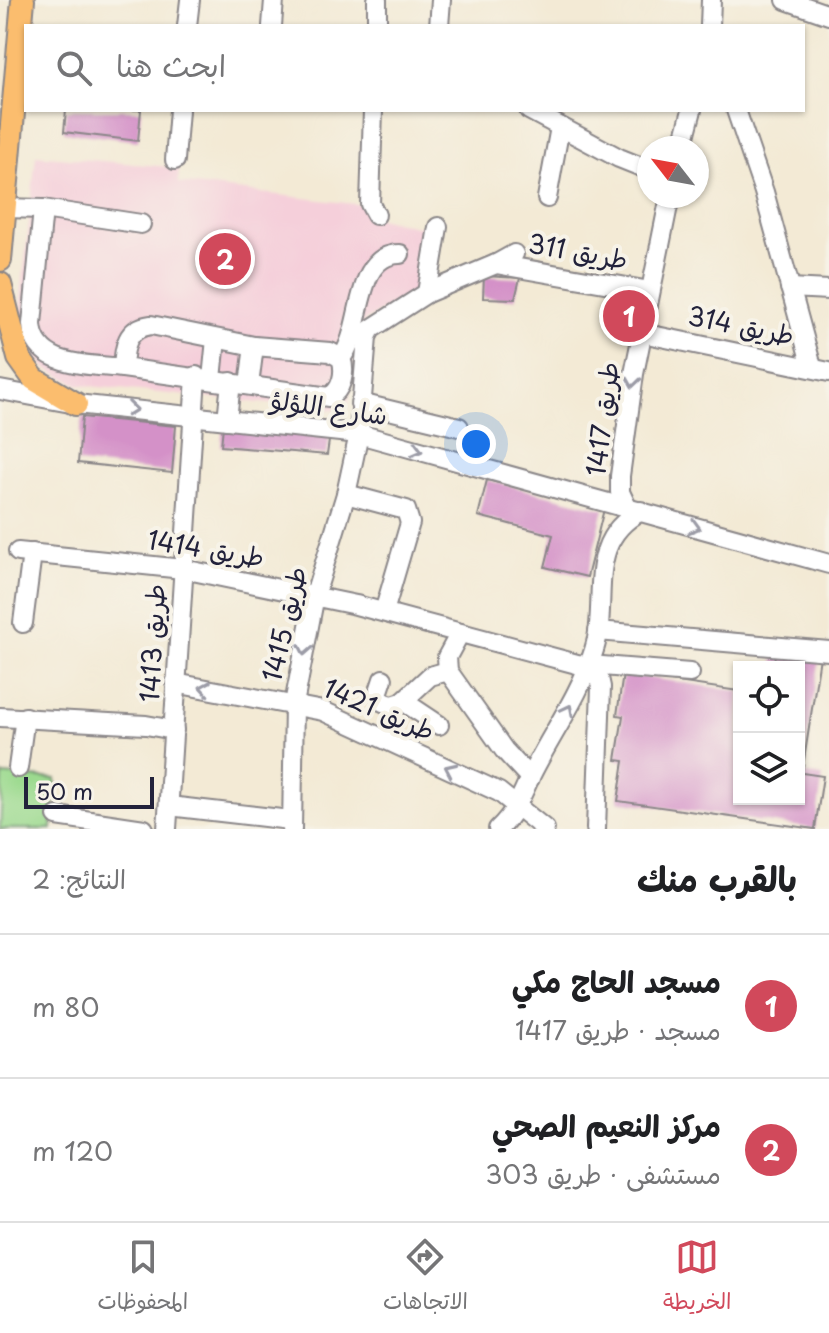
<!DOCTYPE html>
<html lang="ar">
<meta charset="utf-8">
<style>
:root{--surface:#fff;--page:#f6f6f6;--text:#202124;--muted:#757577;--line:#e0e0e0;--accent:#d1495b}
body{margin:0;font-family:"Playpen Sans","Playpen Sans Arabic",sans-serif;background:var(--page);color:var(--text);direction:rtl}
.controls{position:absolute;right:24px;bottom:24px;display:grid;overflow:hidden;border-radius:0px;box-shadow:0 2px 6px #0004}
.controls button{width:72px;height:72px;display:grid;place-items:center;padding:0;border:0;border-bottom:2px solid var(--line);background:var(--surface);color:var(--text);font:40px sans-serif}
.compass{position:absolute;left:637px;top:136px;width:72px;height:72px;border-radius:50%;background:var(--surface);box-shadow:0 2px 6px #0004;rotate:301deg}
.scale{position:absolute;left:24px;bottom:20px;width:130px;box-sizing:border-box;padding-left:8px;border:4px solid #22223b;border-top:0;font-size:22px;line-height:28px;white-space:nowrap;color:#22223b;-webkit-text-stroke:6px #f7f3e8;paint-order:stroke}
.you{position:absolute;left:476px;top:444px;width:28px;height:28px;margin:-20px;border:6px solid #fff;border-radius:50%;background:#1a73e8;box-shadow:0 0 0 12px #1a73e833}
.badge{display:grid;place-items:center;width:52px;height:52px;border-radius:50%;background:var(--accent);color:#fff;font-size:26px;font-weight:700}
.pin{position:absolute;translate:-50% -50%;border:4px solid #fff;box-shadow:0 2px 8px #0006}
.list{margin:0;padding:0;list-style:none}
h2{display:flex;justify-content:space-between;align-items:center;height:104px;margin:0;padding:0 32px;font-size:34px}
h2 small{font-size:26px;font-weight:400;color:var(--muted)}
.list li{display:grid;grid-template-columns:52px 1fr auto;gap:24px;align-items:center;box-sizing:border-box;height:144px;padding:0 32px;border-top:2px solid var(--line)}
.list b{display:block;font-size:30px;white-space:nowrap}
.list p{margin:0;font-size:26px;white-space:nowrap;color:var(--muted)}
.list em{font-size:26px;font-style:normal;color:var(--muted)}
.icon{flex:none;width:44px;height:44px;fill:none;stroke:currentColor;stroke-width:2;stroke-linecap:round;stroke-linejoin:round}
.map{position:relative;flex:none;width:829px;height:829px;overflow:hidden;direction:ltr}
.search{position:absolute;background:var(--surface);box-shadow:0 2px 6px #0004;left:24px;right:24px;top:24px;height:88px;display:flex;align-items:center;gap:20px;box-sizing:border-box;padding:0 28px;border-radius:0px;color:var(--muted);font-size:30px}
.sheet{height:392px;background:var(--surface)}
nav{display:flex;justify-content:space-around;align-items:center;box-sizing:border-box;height:112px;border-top:2px solid var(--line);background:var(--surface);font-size:22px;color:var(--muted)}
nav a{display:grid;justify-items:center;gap:4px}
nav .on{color:var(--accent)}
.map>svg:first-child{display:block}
</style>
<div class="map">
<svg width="829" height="829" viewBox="0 0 829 829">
<rect width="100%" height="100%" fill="#f7f3e8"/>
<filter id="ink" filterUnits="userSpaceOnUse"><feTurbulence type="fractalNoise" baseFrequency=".0125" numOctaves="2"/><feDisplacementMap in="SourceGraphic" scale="16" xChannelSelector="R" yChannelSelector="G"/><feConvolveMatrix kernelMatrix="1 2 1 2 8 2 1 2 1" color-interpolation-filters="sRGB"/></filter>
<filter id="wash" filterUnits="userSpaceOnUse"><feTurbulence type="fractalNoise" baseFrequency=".006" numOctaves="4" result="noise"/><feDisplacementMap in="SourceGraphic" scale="32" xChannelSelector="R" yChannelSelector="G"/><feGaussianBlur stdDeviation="1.8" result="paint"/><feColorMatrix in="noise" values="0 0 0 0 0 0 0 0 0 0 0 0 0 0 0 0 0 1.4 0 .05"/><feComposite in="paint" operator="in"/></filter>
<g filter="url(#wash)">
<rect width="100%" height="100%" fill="#f3ead5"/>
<!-- built -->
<polygon fill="#f5cfda" points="36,155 179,168 178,183 363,205 378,218 431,229 421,288 366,320 359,328 348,408 341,411 79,385 47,369 33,353 21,329 20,307"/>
<!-- green -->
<polygon fill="#9cda8f" stroke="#5f7e65" stroke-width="2" points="3,775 56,779 52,829 0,829"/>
<g id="blocks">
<!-- building -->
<g fill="#d491c8">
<polygon points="66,110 141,110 138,141 64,132"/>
<polygon points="484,276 520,278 515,299 483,298"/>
<polygon points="82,417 176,426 172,473 78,463"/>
<polygon points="223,426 330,434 327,455 221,446"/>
<polygon points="487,480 604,509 587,577 545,567 553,535 478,516"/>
<polygon points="776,650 820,657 802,773 823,776 815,829 618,801 624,761 616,760 623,716 617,715 623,674 739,691 739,799 799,799 799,667 773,667"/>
</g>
</g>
</g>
<g filter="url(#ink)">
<use href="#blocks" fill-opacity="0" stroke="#8a8688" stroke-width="2"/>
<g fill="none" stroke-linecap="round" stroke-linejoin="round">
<!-- minor casing -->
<g stroke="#8a8688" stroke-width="22">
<g id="minor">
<polyline points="786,0 829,15"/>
<polyline points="187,26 190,0"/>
<polyline points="272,26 274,0"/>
<polyline points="377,26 377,0"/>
<polyline points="439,26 441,0"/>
<polyline points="710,26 711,0"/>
<polyline points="373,110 370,204 376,215"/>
<polyline points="529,110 619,158 649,170"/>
<polyline points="736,110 764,192 812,367"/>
<polyline points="682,148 692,110"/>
<polyline points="175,160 179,110"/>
<polyline points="547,198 560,127"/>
<polyline points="4,208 43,209 141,224"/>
<path d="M 43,209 L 32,324 C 34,368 90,364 123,368"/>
<polyline points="496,264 650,291"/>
<polyline points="790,288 829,290"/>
<polyline points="427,293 438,227"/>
<polyline points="642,333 829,372"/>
<path d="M 341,358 L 330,352 L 254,346 L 151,325 C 126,328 124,347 123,368 L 329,397 C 342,390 346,372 341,358 C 364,331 353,254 400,254"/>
<polyline points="212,379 216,339"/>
<polyline points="249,385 254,346"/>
<polyline points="0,390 76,404 359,434 829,564"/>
<polyline points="360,403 459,427"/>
<polyline points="227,420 231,382"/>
<polyline points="346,494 406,510 410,523 384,612"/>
<polyline points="627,507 620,492 620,476 634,374 670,196"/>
<polyline points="18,552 183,569 356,605 577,664 690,673"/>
<polyline points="23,623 32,553"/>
<polyline points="598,631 829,651"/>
<polyline points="460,633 447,657 448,671 504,750 530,778"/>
<polyline points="588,665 599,678 601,687 596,829"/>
<polyline points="383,679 378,694 383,702 392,705 402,702 430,676 448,671"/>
<polyline points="175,683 323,711 499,792 545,829"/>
<polyline points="403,701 439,725"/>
<polyline points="0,717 146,725 174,730"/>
<polyline points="18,768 25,717"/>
<polyline points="169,806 290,820"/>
<polyline points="57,816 144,829"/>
<polyline points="167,829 196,376"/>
<polyline points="292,829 294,704 315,595 346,494 359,434 367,337 371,329 427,293 496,264 514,254"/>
<path d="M 498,829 C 515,813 521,797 530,777 C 551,734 580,696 594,650 C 610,600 583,542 641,511"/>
</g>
</g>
<!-- major casing -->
<g stroke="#8a8688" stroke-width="26">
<g id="major">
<polyline points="0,260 23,0"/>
<polyline points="0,284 19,358 34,379 76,404"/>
</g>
</g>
<!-- minor -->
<use href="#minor" stroke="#fff" stroke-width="18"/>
<!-- major -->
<use href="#major" stroke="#fbbd6e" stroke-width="22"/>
</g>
<!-- one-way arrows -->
<defs><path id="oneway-chevron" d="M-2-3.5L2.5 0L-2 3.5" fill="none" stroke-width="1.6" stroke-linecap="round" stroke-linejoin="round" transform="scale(2)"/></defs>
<g stroke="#9c9ca7">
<use href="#oneway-chevron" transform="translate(633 382) rotate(98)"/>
<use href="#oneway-chevron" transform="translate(132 409) rotate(6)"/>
<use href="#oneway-chevron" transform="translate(417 450) rotate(15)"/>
<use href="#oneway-chevron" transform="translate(695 527) rotate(16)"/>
<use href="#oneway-chevron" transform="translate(305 650) rotate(101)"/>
<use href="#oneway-chevron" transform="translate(205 688) rotate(-170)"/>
<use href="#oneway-chevron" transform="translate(568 710) rotate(-63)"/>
<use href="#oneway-chevron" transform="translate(450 769) rotate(-155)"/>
</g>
</g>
<g text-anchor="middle" stroke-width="8" stroke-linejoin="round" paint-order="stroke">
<!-- street labels -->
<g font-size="26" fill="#22223b" stroke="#f7f3e8">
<text transform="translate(578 252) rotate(10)" y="9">طريق 311</text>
<text transform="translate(741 326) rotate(11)" y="9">طريق 314</text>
<text transform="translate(329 408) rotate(8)" y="9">شارع اللؤلؤ</text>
<text transform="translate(603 419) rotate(-83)" y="9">طريق 1417</text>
<text transform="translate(206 549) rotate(9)" y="9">طريق 1414</text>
<text transform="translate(285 624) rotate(-77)" y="9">طريق 1415</text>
<text transform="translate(153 643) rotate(-87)" y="9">طريق 1413</text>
<text transform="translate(379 710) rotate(23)" y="9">طريق 1421</text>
</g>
</g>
</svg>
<div class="controls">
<button><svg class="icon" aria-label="locate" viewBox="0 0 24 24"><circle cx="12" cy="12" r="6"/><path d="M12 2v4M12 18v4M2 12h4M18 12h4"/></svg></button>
<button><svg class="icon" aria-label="layers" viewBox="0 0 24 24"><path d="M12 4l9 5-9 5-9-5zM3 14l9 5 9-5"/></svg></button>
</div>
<svg class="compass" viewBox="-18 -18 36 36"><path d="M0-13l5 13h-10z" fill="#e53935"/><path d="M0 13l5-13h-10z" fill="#757577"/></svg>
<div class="scale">50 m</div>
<div class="you"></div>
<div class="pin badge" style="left:629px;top:316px">1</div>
<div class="pin badge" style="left:225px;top:259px">2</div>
<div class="search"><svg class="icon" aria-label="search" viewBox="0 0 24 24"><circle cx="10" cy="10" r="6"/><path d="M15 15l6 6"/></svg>ابحث هنا</div>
</div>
<section class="sheet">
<h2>بالقرب منك<small>النتائج: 2</small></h2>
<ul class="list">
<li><span class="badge">1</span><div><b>مسجد الحاج مكي</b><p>مسجد · طريق 1417</p></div><em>80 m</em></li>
<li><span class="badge">2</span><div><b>مركز النعيم الصحي</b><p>مستشفى · طريق 303</p></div><em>120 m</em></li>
</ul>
</section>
<nav>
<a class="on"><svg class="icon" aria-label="map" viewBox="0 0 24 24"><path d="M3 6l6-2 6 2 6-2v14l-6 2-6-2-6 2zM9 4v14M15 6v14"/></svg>الخريطة</a>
<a><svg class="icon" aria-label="directions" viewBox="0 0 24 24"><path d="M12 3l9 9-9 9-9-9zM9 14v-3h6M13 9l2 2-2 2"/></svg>الاتجاهات</a>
<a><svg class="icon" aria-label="saved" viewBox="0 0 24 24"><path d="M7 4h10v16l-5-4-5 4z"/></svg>المحفوظات</a>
</nav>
